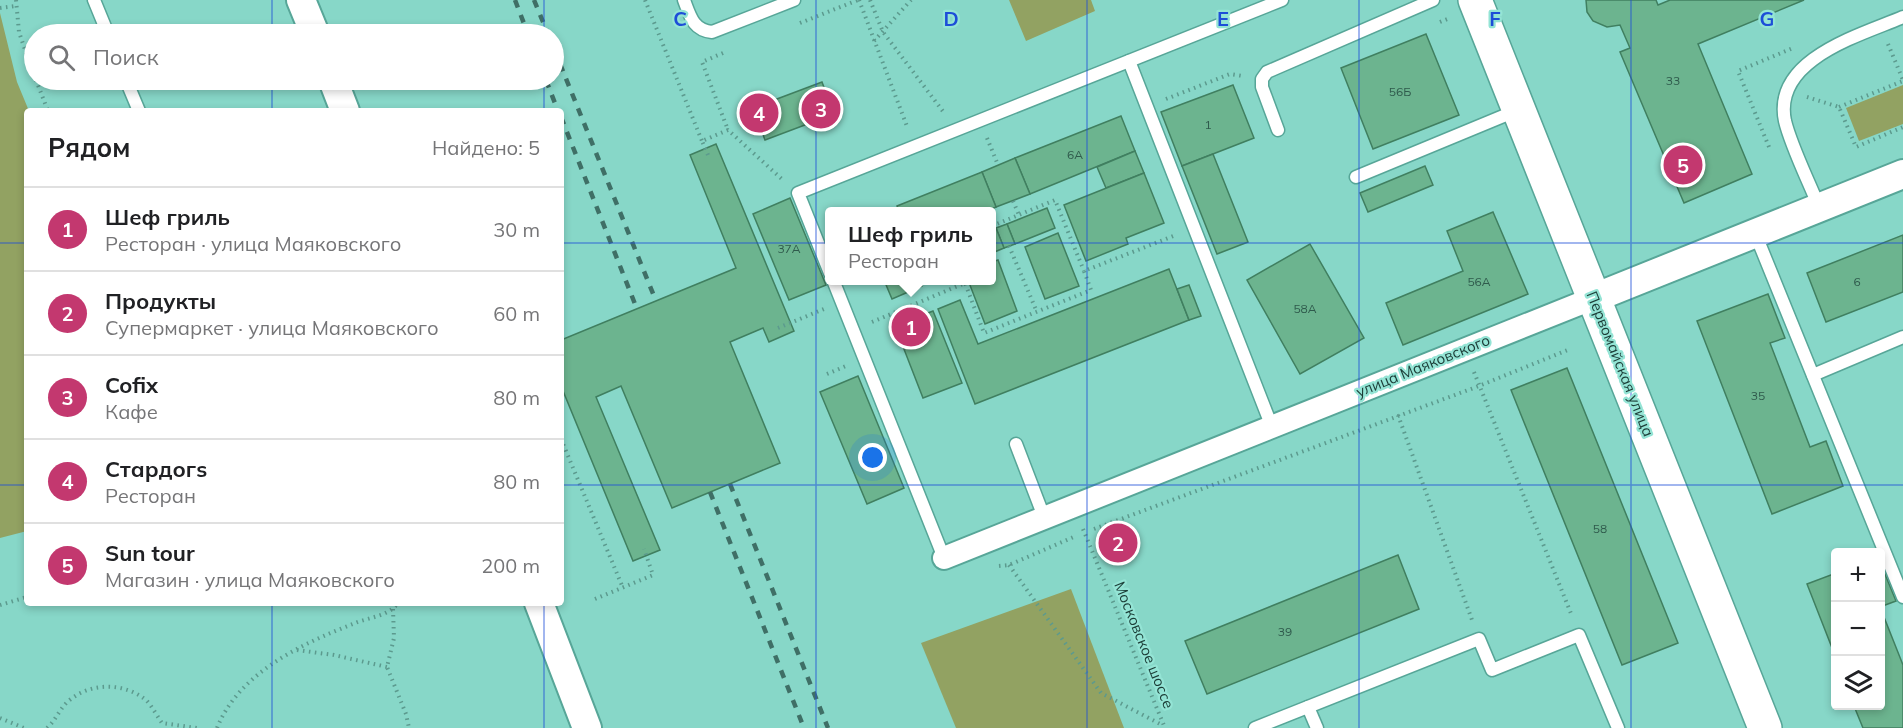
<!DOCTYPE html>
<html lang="ru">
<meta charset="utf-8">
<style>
:root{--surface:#fff;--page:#f2f2f2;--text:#202124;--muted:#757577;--line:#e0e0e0;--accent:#c3386f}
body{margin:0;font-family:Mulish,sans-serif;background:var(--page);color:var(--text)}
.controls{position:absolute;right:18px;bottom:18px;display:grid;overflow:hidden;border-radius:6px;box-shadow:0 3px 9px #0003}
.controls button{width:54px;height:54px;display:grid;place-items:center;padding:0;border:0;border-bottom:2px solid var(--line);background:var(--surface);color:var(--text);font:30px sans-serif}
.you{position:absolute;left:873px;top:458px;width:21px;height:21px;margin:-15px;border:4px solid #fff;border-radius:50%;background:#1a73e8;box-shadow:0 0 0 9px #1a73e833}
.badge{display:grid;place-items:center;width:39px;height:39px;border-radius:50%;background:var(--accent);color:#fff;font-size:20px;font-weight:700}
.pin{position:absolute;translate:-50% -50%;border:3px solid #fff;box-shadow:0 2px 6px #0006}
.popup{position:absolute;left:825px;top:207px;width:171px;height:78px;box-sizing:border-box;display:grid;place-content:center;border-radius:6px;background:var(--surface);filter:drop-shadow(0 2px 4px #0005);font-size:20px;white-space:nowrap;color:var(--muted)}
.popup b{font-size:22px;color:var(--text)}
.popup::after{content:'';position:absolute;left:50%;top:100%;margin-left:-12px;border:12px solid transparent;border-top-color:var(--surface)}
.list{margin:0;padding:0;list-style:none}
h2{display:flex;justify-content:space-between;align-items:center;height:78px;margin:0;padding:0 24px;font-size:26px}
h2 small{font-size:20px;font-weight:400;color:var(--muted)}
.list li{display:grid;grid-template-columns:39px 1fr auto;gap:18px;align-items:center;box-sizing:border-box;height:84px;padding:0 24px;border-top:2px solid var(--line)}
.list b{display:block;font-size:22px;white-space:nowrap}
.list p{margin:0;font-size:20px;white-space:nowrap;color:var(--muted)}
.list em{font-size:20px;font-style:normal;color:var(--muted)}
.icon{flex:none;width:33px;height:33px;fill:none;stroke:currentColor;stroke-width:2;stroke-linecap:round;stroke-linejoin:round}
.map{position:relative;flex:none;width:1903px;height:728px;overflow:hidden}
.search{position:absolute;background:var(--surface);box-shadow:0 3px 9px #0003;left:24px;top:24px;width:540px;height:66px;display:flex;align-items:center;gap:15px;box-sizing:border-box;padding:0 21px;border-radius:33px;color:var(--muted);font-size:22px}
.panel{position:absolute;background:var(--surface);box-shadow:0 3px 9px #0003;left:24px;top:108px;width:540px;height:498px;border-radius:6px}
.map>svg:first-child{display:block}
</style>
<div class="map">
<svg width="1903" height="728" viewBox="0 0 1903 728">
<rect width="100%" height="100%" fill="#87d7c8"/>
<!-- green -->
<g fill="#92a262">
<polygon points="1009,0 1091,0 1095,11 1026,41"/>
<polygon points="0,13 17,82 29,111 27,531 0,538"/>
<polygon points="1903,85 1903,124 1859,141 1846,108"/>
<polygon points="1071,589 1124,728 956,728 921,643"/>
</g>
<!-- building -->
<g fill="#6cb48f" stroke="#407f60" stroke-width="1.5">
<polygon points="1586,0 1656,0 1658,5 1670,0 1804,0 1698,44 1752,174 1684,203 1620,52 1630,48 1620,25 1607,27 1593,21 1587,12"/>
<polygon points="1426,34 1459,115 1373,149 1341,68"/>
<polygon points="822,82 834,114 765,140 753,108"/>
<polygon points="1233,85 1254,138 1182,166 1161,112"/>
<polygon points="1121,116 1135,151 1030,194 1015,158"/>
<polygon points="716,144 794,331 769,342 763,328 730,342 780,463 672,508 621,386 596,397 660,550 633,561 561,386 561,340 736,268 690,155"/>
<polygon points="1135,151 1144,173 1106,188 1097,167"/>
<polygon points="1213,154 1248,242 1217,254 1182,166"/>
<polygon points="1015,158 1030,194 996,207 982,172"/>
<polygon points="1425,166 1433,185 1368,212 1360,193"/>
<polygon points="982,172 996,207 985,212 899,212 897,206"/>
<polygon points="1144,173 1164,223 1126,238 1128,244 1086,261 1064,205"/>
<polygon points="790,198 826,285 789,300 753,214"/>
<polygon points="1047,208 1055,228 1015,244 1007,224"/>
<polygon points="1493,212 1528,294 1403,345 1386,303 1463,271 1447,231"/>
<polygon points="1007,224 1015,244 1004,248 996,228"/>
<polygon points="996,228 1004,248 992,253 992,230"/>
<polygon points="1058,233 1079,286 1045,299 1025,247"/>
<polygon points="1903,235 1903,292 1826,322 1807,273"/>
<polygon points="1310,244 1364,338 1300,374 1247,280"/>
<polygon points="998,260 1017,311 985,324 968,280 992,280 992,262"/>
<polygon points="1169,269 1189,320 975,404 938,309 960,300 978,344"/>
<polygon points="884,280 920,280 922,286 892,299"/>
<polygon points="1189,285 1201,316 1189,320 1177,289"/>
<polygon points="1768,294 1785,338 1770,343 1810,447 1826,441 1843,486 1772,514 1697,321"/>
<polygon points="933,311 962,383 923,398 895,326"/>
<polygon points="1567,368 1678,643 1622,665 1511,390"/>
<polygon points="858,376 904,488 867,504 820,392"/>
<polygon points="1127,532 1132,545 1108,555 1103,542"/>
<polygon points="1398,555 1419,609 1207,694 1185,641"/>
<polygon points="1880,562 1896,601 1880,607"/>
<polygon points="1836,573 1836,658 1807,584"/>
<polygon points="1880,607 1903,665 1903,728 1863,728 1854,706 1880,706"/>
</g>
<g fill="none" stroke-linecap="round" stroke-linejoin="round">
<!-- service casing -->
<g stroke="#57a698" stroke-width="15">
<g id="service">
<polyline points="94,0 108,34"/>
<path d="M 684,0 C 690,16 693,30 712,32 L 794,0"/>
<polyline points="1129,61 1272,427"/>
<polyline points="126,80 139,111"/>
<polyline points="1278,130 1262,87 1262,79 1267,72 1433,0"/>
<polyline points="1356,177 1518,110"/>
<path d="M 1819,207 C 1809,182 1791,146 1785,121 C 1772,59 1861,35 1903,17"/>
<polyline points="1755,233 1903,597"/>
<polyline points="830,273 798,193 1282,0"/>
<polyline points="833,280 944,558"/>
<polyline points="1813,375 1903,337"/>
<polyline points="1016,444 1044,517"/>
<polyline points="1308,707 1317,728"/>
<polyline points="1255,728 1479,639 1492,670 1579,635 1618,728"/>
</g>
</g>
<!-- minor casing -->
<g stroke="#57a698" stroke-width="26">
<polyline id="minor" points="944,558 1594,298"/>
</g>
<!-- tertiary casing -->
<g stroke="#57a698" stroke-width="32">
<g id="tertiary">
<polyline points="301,0 315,34"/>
<polyline points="333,80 345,111"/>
<polyline points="1594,298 1903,174"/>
<polyline points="539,603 587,728"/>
</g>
</g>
<!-- secondary casing -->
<g stroke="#57a698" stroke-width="36">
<polyline id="secondary" points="1475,0 1765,728"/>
</g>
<!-- path -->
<g stroke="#5c9a8e" stroke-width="4" stroke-dasharray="1.5 4.5" stroke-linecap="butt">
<polyline points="16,0 19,32 34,76"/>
<polyline points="645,0 702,141"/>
<polyline points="859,0 908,129"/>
<polyline points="870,0 883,32 945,114"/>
<polyline points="0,8 15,6"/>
<polyline points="1440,22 1450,18"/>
<polyline points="800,23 858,0"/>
<polyline points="874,41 911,0"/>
<polyline points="1888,44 1903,80"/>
<polyline points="723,53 702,62 728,130"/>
<polyline points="36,80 48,111"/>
<polyline points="1807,97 1839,107 1856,147 1903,127"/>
<polyline points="1166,99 1230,74 1243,76"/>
<polyline points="1839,107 1903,81"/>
<polyline points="987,138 998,165"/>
<polyline points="1769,147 1738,71 1793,48"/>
<polyline points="708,155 702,141 728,130 784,181"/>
<polyline points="1013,201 1019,215"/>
<polyline points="992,226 1055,200 1084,271"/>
<polyline points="1009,246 1037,312"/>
<polyline points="872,322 965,283 984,333 1091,290 1084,271 1176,235"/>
<polyline points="778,328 824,309"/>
<polyline points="561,357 564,356"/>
<polyline points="1474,372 1572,616"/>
<polyline points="827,374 846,366"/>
<polyline points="1398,415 1472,620"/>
<polyline points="561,439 623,588"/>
<polyline points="1083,529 1165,728"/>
<polyline points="1094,529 1479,386 1570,349"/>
<polyline points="1009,565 1101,693 1162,725"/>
<polyline points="999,566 1009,565 1076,536"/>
<polyline points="595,599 653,575 644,549"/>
<polyline points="0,605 27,597"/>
<polyline points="393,609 394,638 387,667 406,714 409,728"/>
<polyline points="297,650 334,655 387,667"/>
<polyline points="0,718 24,728"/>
<path d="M 47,728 C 57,719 60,707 71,699 C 93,682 125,683 146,700 C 152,706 157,716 162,723 L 197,728"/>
<path d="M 217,728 C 239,673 301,644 353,624 C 368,617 388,617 398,603"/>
</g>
<!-- service -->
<use href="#service" stroke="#fff" stroke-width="12"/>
<!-- minor -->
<use href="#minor" stroke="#fff" stroke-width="22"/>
<!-- tertiary -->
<use href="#tertiary" stroke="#fff" stroke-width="28"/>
<!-- secondary -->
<use href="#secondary" stroke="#fff" stroke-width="33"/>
<!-- rail -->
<g stroke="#3f6f66" stroke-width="4.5" stroke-dasharray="8 8" stroke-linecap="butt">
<polyline points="515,0 528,34"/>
<polyline points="534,0 548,34"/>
<polyline points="554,49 656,301"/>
<polyline points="546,80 558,111"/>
<polyline points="561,117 637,309"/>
<polyline points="730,484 828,728"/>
<polyline points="710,492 804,728"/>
</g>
</g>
<!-- grid -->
<path fill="none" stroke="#1d4ed8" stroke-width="1.5" stroke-opacity="0.55" d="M 272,0 L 272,34M 544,0 L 544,34M 816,0 L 816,728M 1087,0 L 1087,728M 1359,0 L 1359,728M 1631,0 L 1631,728M 272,80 L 272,111M 544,80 L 544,111M 0,243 L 27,243M 561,243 L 1903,243M 0,485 L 27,485M 561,485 L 1903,485M 272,603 L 272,728M 544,603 L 544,728"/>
<g text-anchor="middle" stroke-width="4.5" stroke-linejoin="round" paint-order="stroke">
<!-- number labels -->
<g font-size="12" fill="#2f5a4c">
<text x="1673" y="85">33</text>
<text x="1400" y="96">56Б</text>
<text x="1208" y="129">1</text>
<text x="1075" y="159">6А</text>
<text x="789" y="253">37А</text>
<text x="1479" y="286">56А</text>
<text x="1857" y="286">6</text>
<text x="1305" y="313">58А</text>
<text x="1758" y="400">35</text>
<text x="1600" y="533">58</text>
<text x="1285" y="636">39</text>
</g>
<!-- street labels -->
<g font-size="15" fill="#1b3c36" stroke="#94e4d5">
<text transform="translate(1620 364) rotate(68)" y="5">Первомайская улица</text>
<text transform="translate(1423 366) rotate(-22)" y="5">улица Маяковского</text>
<text transform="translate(1144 645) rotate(68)" y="5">Московское шоссе</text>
</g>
</g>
<g font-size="20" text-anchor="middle" font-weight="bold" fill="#1d4ed8" stroke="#94e4d5" stroke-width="4.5" stroke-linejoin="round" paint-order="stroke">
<text x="680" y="26">C</text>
<text x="951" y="26">D</text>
<text x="1223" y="26">E</text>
<text x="1495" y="26">F</text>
<text x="1767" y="26">G</text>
</g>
</svg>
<div class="controls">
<button>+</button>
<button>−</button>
<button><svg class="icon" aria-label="layers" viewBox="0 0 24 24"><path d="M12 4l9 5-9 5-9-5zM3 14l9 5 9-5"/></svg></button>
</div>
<div class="you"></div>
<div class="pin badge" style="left:911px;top:327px">1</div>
<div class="popup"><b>Шеф гриль</b>Ресторан</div>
<div class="pin badge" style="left:1118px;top:543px">2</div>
<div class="pin badge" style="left:821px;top:109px">3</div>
<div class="pin badge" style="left:759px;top:113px">4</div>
<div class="pin badge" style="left:1683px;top:165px">5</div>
<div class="search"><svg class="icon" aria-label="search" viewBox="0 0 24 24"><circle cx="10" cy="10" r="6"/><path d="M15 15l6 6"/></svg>Поиск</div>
<section class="panel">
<h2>Рядом<small>Найдено: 5</small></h2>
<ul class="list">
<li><span class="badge">1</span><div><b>Шеф гриль</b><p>Ресторан · улица Маяковского</p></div><em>30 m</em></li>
<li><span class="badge">2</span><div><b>Продукты</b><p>Супермаркет · улица Маяковского</p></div><em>60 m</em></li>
<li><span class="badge">3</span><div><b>Cofix</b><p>Кафе</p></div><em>80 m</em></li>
<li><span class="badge">4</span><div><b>Стардогs</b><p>Ресторан</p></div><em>80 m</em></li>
<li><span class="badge">5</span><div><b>Sun tour</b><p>Магазин · улица Маяковского</p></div><em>200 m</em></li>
</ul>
</section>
</div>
